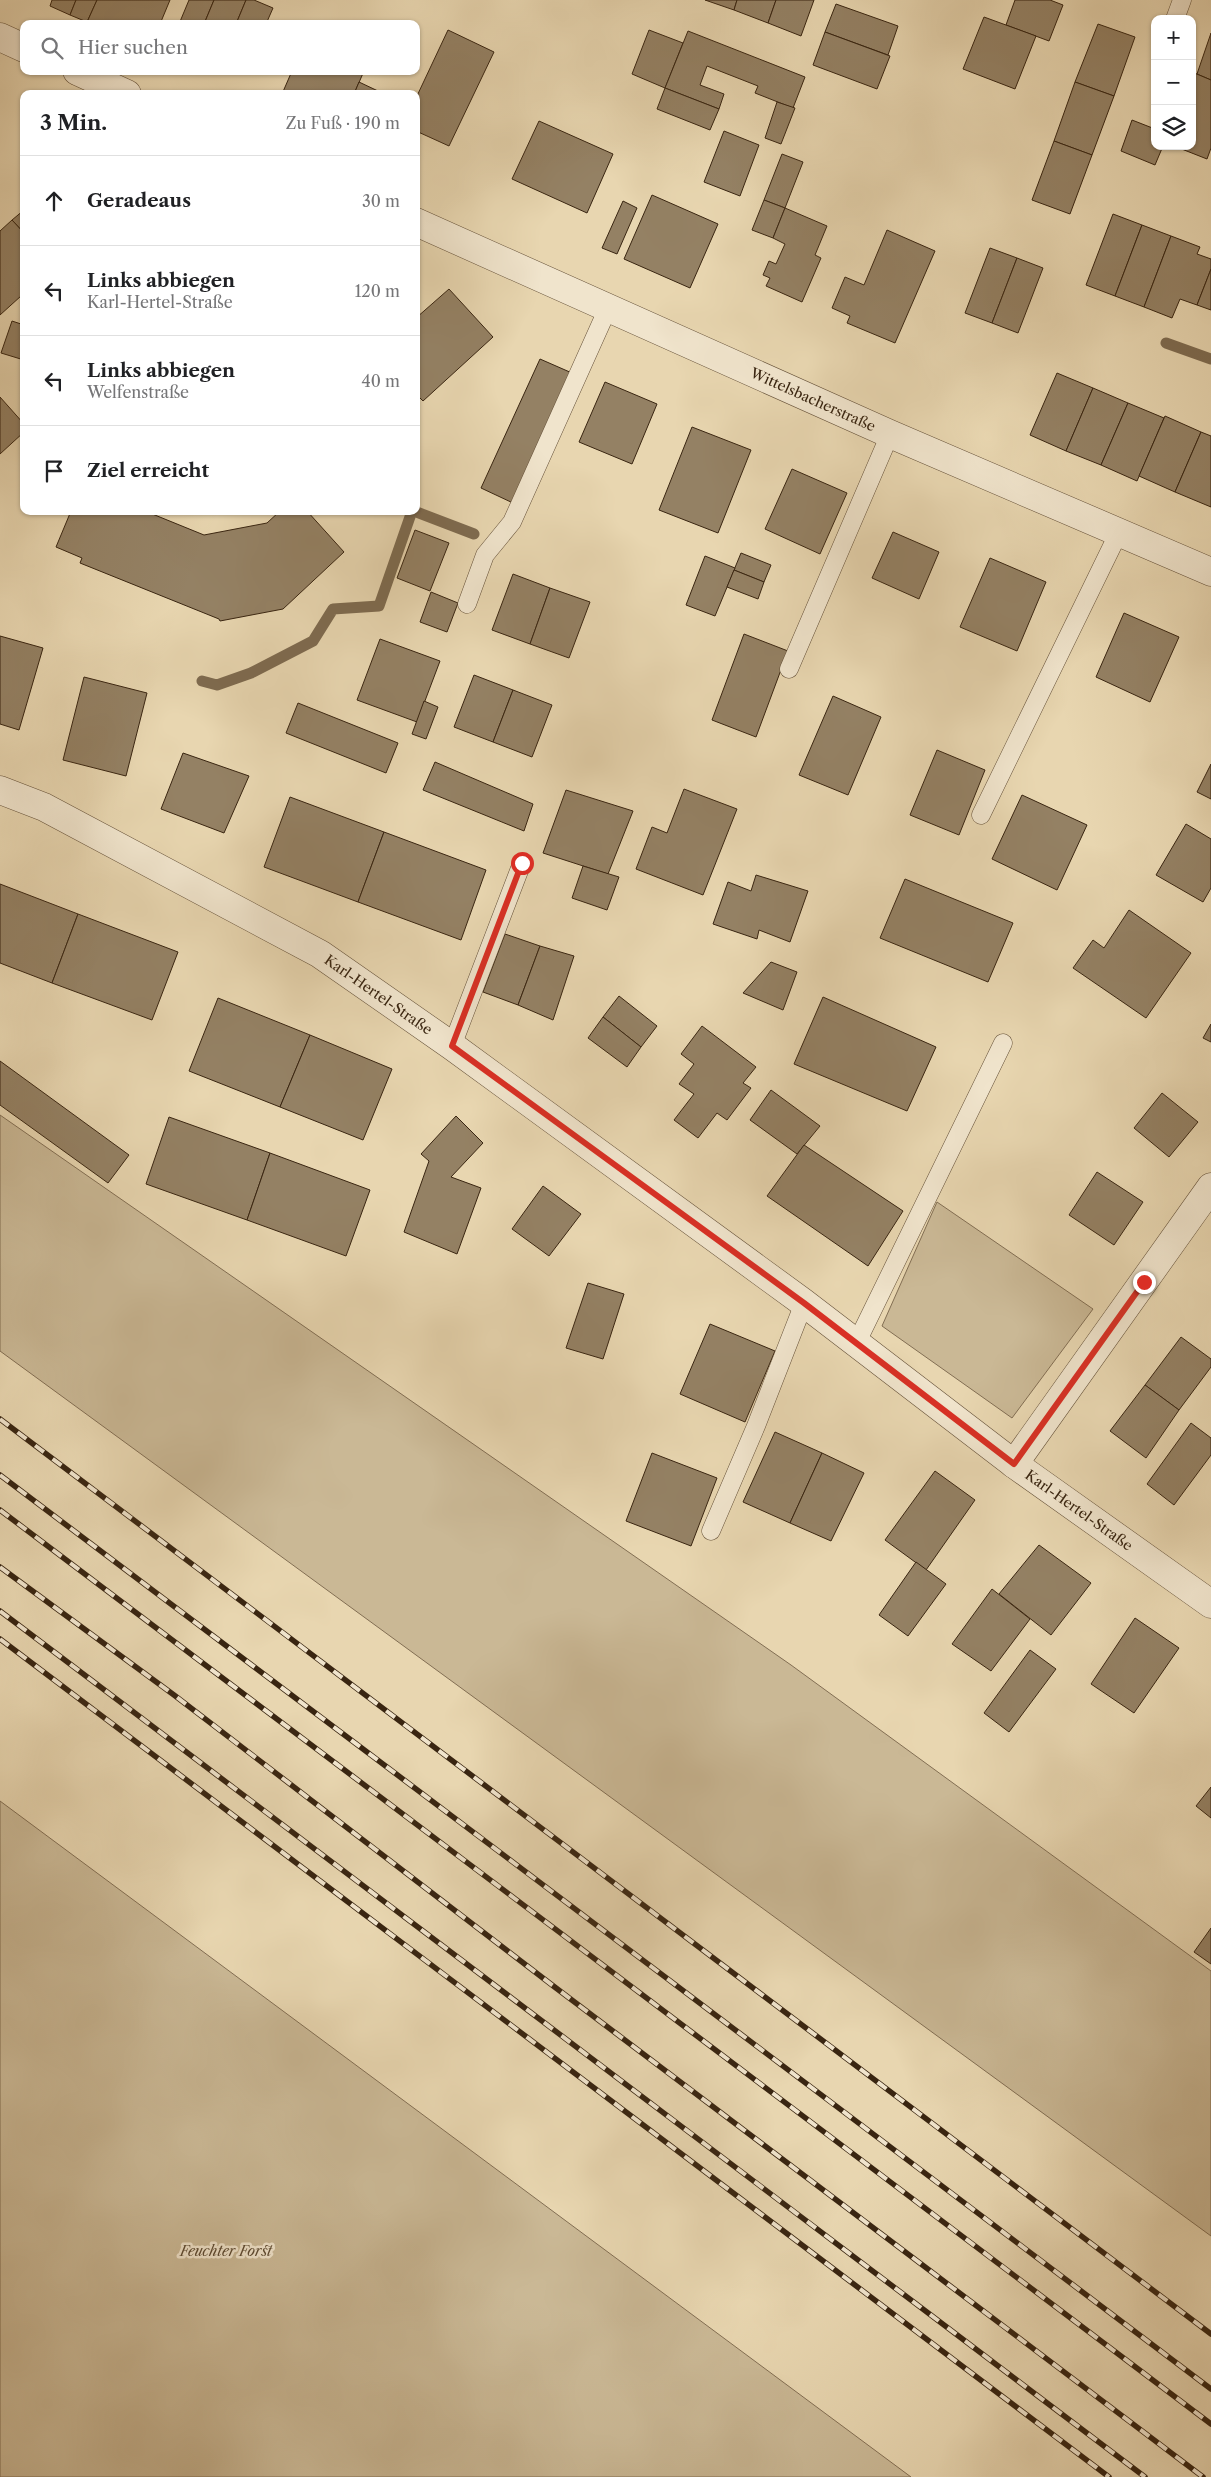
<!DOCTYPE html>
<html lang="de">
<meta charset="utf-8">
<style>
:root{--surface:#fff;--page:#f2f2f2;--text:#202124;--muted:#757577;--line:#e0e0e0}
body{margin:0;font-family:"Libre Caslon Text",serif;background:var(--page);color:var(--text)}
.controls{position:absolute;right:15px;top:15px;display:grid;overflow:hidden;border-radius:10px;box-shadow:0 1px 4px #0004}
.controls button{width:45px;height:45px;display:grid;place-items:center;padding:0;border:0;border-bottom:1px solid var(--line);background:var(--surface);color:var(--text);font:25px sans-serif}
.stop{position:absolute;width:15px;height:15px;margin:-11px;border:4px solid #d93025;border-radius:50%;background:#fff}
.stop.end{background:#d93025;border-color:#fff;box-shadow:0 1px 5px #0008}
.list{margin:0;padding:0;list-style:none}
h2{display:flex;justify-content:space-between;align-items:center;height:65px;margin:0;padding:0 20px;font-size:21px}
h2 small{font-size:16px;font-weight:400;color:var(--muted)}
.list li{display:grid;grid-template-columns:32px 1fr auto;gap:15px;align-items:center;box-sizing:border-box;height:90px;padding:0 20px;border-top:1px solid var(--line)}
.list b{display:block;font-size:19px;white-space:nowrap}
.list p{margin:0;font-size:16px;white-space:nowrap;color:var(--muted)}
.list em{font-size:16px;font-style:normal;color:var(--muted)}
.icon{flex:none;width:28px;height:28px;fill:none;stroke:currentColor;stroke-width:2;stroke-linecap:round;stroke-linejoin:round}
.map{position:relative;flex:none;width:1211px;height:2477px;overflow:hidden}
.search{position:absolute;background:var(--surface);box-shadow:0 1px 4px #0004;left:20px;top:20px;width:400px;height:55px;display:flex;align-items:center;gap:12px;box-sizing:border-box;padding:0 18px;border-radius:10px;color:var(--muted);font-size:19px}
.panel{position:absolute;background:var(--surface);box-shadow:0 1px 4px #0004;left:20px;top:90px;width:400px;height:425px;border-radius:10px}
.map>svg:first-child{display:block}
</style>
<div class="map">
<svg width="1211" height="2477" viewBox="0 0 1211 2477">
<rect width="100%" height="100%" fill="#e8d6b0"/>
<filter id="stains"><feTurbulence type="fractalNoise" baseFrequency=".004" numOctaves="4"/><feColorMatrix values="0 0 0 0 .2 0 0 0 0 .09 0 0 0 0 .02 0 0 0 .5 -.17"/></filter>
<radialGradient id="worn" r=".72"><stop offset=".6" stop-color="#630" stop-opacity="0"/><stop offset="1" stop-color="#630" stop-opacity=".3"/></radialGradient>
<!-- green -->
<g fill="#cab895" stroke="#826e53">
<polygon points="0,1115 791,1665 1211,1971 1211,2236 0,1351"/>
<polygon points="937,1202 1093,1309 1012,1418 882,1326"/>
<polygon points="0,1801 911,2477 0,2477"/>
</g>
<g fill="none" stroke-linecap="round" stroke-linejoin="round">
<!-- stream -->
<g stroke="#7e6b50" stroke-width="11">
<polyline points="1166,343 1211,359"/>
<polyline points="414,511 474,534"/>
<polyline points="202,681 217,685 251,673 313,641 333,609 379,606 412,511"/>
</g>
</g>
<!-- building -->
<g fill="#948164" stroke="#392511">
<polygon points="52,0 76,0 70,15 50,6"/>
<polygon points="76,0 97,0 87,22 70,15"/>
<polygon points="97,0 170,0 160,24 96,24 88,20"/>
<polygon points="189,0 214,0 204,24 179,24"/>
<polygon points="214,0 246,0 236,24 204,24"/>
<polygon points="246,0 254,0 273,8 266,24 236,24"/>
<polygon points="705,0 737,0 734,10"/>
<polygon points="737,0 776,0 768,23 734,10"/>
<polygon points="776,0 814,0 801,36 768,23"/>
<polygon points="1015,0 1050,0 1063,5 1049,41 1006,25"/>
<polygon points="836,4 898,26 888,55 825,32"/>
<polygon points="984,17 1036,36 1015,89 963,69"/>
<polygon points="1098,24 1135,37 1114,96 1075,82"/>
<polygon points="448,30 494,52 449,146 416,131 416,98"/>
<polygon points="649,30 683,43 665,88 632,74"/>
<polygon points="688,31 805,77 793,108 755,93 758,86 707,66 700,85 724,94 719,109 665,88"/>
<polygon points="825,32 890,56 877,89 813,65"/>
<polygon points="1211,33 1211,80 1197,74"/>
<polygon points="292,71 364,71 354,94 282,94"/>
<polygon points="1192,72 1211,80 1211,148 1207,159 1174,146 1192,146"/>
<polygon points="359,82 378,91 377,94 354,94"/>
<polygon points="1075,82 1114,96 1092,155 1054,141"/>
<polygon points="665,88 719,109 710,130 657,109"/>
<polygon points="777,102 795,108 781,144 765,138"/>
<polygon points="1132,120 1155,129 1155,146 1163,146 1155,165 1121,151"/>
<polygon points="539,121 613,154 587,213 512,179"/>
<polygon points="724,131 759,145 740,196 704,182"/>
<polygon points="1054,141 1092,155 1070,214 1032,200"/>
<polygon points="782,154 803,162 785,208 764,200"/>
<polygon points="652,195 718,224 690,288 624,259"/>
<polygon points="764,200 785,208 773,238 752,230"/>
<polygon points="623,201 637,208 617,254 602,248"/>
<polygon points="785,208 827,226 815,255 821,258 802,302 766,286 770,278 763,275 769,261 776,264 785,244 773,238"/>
<polygon points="24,210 24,233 12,220"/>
<polygon points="1113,214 1142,225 1115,296 1086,285"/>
<polygon points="12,220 24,233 24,299 21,296 0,315 0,231"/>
<polygon points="1142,225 1171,236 1144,307 1115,296"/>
<polygon points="887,230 935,251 895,343 847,323 850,316 832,308 845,277 864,285"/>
<polygon points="1171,236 1200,247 1197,254 1211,259 1211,269 1197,305 1180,299 1172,318 1144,307"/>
<polygon points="990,248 1017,258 992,323 965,313"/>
<polygon points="1017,258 1043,268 1018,333 992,323"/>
<polygon points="1211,269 1211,310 1197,305"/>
<polygon points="449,289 493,337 423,401 416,394 416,318"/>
<polygon points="12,321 24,325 24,360 1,353"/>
<polygon points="540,359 572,373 513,503 481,488"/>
<polygon points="1057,373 1093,388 1066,451 1030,435"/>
<polygon points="605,382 657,404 632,464 579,442"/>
<polygon points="1093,388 1128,403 1101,465 1066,451"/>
<polygon points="0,397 24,424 24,432 0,454"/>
<polygon points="1128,403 1164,418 1137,481 1101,465"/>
<polygon points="1165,416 1201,432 1175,492 1139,476"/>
<polygon points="692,427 751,450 718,533 659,510"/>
<polygon points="1201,432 1211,436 1211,507 1175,492"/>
<polygon points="792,469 847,493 820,554 765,529"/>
<polygon points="71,511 145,511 204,535 267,523 280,511 307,511 344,552 283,609 220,621 219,619 80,563 82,558 56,547"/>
<polygon points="415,530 449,543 430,591 397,578"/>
<polygon points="893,532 939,552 919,599 872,578"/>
<polygon points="741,553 771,565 764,582 734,570"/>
<polygon points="705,556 735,568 715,616 686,605"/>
<polygon points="990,558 1046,582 1017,651 960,627"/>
<polygon points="734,570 764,582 758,599 727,587"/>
<polygon points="513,574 550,588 530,644 492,630"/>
<polygon points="550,588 590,602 569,658 530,644"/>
<polygon points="431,592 458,603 447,632 420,622"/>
<polygon points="1124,613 1179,637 1150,702 1096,677"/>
<polygon points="744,634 788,651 756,737 712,720"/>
<polygon points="0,636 43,648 19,730 0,724"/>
<polygon points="380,639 440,661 417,722 357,700"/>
<polygon points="474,675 513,690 493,742 454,727"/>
<polygon points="84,677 147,693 126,776 63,760"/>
<polygon points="513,690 552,705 532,757 493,742"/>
<polygon points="833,696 881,717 848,795 799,775"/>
<polygon points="424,701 438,707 426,739 412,734"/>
<polygon points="298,703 398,743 386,773 286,733"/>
<polygon points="937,750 985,770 959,835 910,815"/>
<polygon points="183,753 249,776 224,833 161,809"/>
<polygon points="435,762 533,804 524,831 423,790"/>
<polygon points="1211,764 1211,799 1197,792"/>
<polygon points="684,789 737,809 703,895 636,869 652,827 667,833"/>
<polygon points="566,790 633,811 608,874 543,853"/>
<polygon points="1022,795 1087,825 1057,890 992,859"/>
<polygon points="290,797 384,832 358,902 264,867"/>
<polygon points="1186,824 1211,839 1211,888 1203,902 1156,875"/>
<polygon points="384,832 486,870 461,940 358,902"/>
<polygon points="583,866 619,877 607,910 572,898"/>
<polygon points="756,875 808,891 790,942 759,930 757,939 713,924 728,882 751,891"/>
<polygon points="905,879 1013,923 988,982 880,938"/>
<polygon points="0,884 78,914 52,983 0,963"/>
<polygon points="1129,910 1191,953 1146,1018 1073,968 1093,940 1104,948"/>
<polygon points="78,914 178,952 152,1020 52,983"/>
<polygon points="505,934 540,946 518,1005 483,992"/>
<polygon points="540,946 574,956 553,1020 518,1005"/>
<polygon points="771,962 797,972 783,1010 743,993"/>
<polygon points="619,996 657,1026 641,1047 603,1017"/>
<polygon points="823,997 936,1047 907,1111 794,1064"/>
<polygon points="218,998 310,1035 280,1107 189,1071"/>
<polygon points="603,1017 641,1047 627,1067 588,1038"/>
<polygon points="1211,1024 1211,1042 1203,1038"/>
<polygon points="702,1026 756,1067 743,1083 751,1088 727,1120 717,1113 698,1138 674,1120 694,1094 679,1084 694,1064 681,1054"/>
<polygon points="310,1035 392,1069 363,1140 280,1107"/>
<polygon points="0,1061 129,1155 108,1183 0,1105"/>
<polygon points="771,1090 820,1126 797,1154 750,1120"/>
<polygon points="1162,1093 1198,1122 1169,1157 1134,1128"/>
<polygon points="456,1116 483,1143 451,1177 481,1188 457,1254 404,1232 429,1161 421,1154"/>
<polygon points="169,1117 270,1153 247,1220 146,1184"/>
<polygon points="804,1145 903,1211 868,1266 767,1196"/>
<polygon points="270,1153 370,1190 346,1256 247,1220"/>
<polygon points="1097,1172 1143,1202 1114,1245 1069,1215"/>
<polygon points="543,1186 581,1214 549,1256 512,1229"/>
<polygon points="588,1283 624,1294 603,1359 566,1348"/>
<polygon points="710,1324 775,1351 745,1422 680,1394"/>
<polygon points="1181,1337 1211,1359 1211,1367 1179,1410 1145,1385"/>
<polygon points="1145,1385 1179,1410 1146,1458 1110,1431"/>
<polygon points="1191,1423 1211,1438 1211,1455 1174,1505 1147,1484"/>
<polygon points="775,1432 822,1453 790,1523 743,1502"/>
<polygon points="652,1453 717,1478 691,1546 626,1521"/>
<polygon points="822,1453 864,1473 831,1541 790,1523"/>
<polygon points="935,1471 975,1500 926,1570 885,1540"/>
<polygon points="1039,1545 1091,1583 1051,1635 999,1594"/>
<polygon points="916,1562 946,1584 908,1636 879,1615"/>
<polygon points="992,1589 1030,1619 991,1671 952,1644"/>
<polygon points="1135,1618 1179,1648 1134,1713 1091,1684"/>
<polygon points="1030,1650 1056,1669 1009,1732 984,1713"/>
<polygon points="1211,1787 1211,1818 1196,1806"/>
<polygon points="1211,1928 1211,1964 1194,1952"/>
</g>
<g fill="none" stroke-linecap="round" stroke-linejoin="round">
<!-- lane casing -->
<g stroke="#655139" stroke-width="19">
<g id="lane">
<polyline points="1175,19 1182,0"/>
<polyline points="467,604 485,555 512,522 608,308"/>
<polyline points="789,669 890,434"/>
<polyline points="981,815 1119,532"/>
<polyline points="452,1046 522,863"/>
<polyline points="856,1344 1003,1043"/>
<polyline points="711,1531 756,1426 804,1303"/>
</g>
</g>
<!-- street casing -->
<g stroke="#655139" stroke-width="29">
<g id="street">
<polyline points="0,37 24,48"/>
<polyline points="77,71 127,94"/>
<path id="s1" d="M 416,222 L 890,434 L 1211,572"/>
<path id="s2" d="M 0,790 L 44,807 L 320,954 L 452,1046 L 804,1303 L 1014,1464 L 1211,1604"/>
<polyline points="1014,1464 1211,1187"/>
</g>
</g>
<!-- lane -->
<use href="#lane" stroke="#f0e4cc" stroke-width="18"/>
<!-- street -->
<use href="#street" stroke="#f0e4cc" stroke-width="28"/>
<!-- rail casing -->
<g stroke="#392511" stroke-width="5.5">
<g id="rail">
<polyline points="0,1419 1211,2334"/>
<polyline points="0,1475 1211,2389"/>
<polyline points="0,1510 1211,2424"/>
<polyline points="0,1567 174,1695 556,1988 1203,2477"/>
<polyline points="0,1611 1145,2477"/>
<polyline points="0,1639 1109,2477"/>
</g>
</g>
<!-- rail -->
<use href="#rail" stroke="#f0e4cc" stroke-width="4" stroke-dasharray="11" stroke-linecap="butt"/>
</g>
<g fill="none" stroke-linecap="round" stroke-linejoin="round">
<!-- route -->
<polyline stroke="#d93025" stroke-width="6" points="522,863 452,1046 804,1303 1014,1464 1144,1282"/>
</g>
<g text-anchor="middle" stroke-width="5" stroke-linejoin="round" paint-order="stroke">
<!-- street labels -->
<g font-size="14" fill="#392511" stroke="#f0e4cc">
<text dy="5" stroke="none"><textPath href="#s1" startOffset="435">Wittelsbacherstraße</textPath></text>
<text dy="5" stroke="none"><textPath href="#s2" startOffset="431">Karl-Hertel-Straße</textPath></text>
<text dy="5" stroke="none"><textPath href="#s2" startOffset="1301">Karl-Hertel-Straße</textPath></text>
</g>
<!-- park labels -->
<g font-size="14" font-style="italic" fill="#5d4a32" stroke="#f0e4cc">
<text x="226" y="2256">Feuchter Forst</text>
</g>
</g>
<rect width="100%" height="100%" filter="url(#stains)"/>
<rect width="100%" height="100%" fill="url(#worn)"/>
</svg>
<div class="controls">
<button>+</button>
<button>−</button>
<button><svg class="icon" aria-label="layers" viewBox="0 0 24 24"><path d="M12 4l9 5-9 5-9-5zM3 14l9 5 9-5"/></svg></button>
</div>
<div class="stop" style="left:522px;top:863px"></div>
<div class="stop end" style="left:1144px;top:1282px"></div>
<div class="search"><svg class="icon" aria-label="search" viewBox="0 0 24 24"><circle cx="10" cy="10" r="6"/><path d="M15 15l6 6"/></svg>Hier suchen</div>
<section class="panel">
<h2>3 Min.<small>Zu Fuß · 190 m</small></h2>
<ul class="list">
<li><svg class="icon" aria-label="ahead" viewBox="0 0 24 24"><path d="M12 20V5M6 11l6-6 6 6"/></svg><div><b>Geradeaus</b></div><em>30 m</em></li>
<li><svg class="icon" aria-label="left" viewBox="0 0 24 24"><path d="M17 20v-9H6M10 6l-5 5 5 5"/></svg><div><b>Links abbiegen</b><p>Karl-Hertel-Straße</p></div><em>120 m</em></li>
<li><svg class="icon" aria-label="left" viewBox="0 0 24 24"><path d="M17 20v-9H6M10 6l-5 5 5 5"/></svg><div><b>Links abbiegen</b><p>Welfenstraße</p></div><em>40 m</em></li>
<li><svg class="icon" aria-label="arrive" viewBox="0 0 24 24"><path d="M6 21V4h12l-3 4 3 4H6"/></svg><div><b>Ziel erreicht</b></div></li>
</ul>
</section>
</div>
